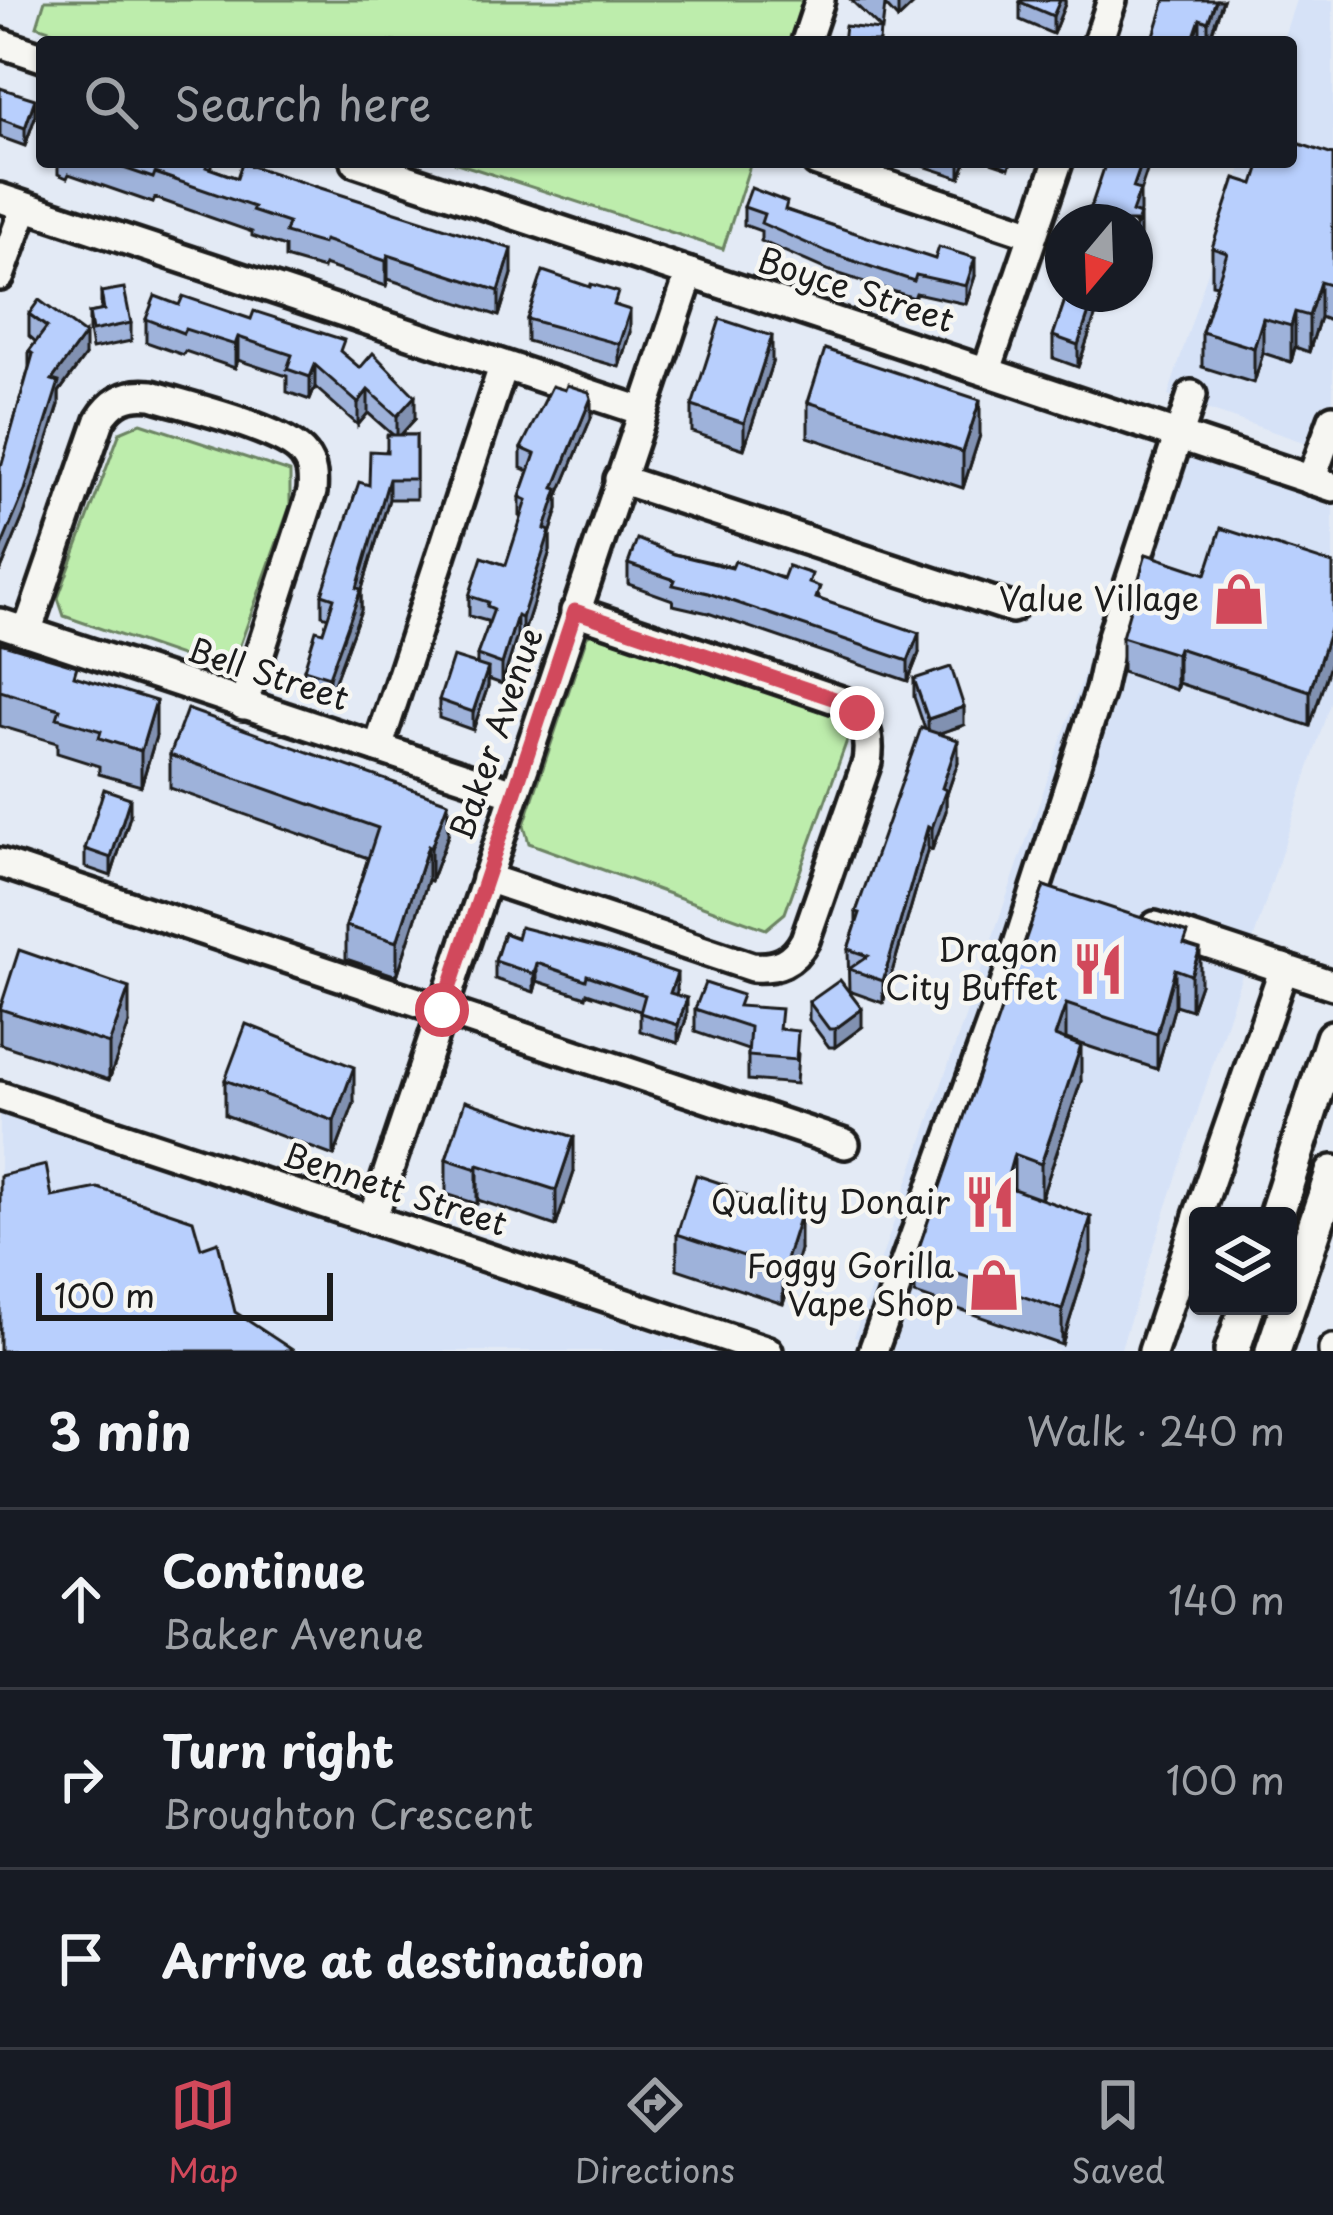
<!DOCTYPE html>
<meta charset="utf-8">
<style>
:root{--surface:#171b24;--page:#242831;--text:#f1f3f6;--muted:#9ea1a6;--line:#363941;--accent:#d1495b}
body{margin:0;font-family:"Playpen Sans",sans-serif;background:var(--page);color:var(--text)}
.controls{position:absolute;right:36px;bottom:36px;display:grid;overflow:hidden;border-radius:12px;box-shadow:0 3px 9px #0004}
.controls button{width:108px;height:108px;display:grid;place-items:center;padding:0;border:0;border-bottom:3px solid var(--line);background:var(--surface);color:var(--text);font:60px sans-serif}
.compass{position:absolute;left:1045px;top:204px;width:108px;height:108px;border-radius:50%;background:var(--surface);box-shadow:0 3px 9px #0004;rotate:199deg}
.scale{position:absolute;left:36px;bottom:30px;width:297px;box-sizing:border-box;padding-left:12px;border:6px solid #1c1c1c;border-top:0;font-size:33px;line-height:42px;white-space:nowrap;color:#1c1c1c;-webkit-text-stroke:9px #f6f6f2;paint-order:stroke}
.stop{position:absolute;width:36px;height:36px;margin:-27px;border:9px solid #d1495b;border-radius:50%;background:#fff}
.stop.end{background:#d1495b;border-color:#fff;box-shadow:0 3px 12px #0008}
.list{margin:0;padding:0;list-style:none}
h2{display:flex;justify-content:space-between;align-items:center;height:156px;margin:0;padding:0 48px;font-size:51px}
h2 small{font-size:39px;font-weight:400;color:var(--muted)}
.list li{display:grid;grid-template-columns:78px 1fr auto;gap:36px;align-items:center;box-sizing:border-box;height:180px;padding:0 48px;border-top:3px solid var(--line)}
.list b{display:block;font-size:45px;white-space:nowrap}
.list p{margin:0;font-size:39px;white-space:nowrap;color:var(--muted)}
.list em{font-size:39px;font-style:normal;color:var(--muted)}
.icon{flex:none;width:66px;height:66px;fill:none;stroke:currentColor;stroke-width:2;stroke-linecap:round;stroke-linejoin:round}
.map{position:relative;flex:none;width:1333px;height:1351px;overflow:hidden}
.search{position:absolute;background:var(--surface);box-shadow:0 3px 9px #0004;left:36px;right:36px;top:36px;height:132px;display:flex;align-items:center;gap:30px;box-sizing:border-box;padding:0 42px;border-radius:12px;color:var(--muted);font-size:45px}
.sheet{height:696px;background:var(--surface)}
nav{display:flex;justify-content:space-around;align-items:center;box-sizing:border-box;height:168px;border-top:3px solid var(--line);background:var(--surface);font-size:33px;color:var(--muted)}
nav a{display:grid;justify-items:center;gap:6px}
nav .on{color:var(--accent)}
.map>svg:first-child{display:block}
</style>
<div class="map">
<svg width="1333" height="1351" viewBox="0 0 1333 1351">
<rect width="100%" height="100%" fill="#e3eaf5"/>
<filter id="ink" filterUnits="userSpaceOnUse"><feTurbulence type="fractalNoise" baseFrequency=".00833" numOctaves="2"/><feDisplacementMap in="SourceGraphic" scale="24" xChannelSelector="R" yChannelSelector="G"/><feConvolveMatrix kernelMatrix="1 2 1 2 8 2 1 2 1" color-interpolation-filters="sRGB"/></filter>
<g filter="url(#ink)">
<!-- built -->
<g fill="#d6e2f7">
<polygon points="1296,0 1333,0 1333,452 1168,396 1243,162 1291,162 1291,42 1282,42"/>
<polygon points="1163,446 1333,498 1333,694 1120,1351 895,1351 854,1337"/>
<polygon points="0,1113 358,1234 709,1351 0,1351"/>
</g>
<!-- green -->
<g fill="#bdedac" stroke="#6c8464" stroke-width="3">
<polygon points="45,0 804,0 790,42 85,42 37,26"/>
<polygon points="454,162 751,162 723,249"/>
<polygon points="141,423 290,472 290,506 235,659 215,668 64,616 58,598 120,432"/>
<polygon points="608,623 840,701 850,732 785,913 766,929 529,843 524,825 587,636"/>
</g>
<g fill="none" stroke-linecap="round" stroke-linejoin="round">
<!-- minor casing -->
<g stroke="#1c1c1c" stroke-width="36">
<g id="minor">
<polyline points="806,42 820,0"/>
<polyline points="1098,42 1112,0"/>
<polyline points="0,43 42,57"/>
<polyline points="356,162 1333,487"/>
<polyline points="817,162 1033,234"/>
<polyline points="0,198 642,411"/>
<polyline points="0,276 25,207"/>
<polyline points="987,370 1058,162"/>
<polyline points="619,479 1012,608"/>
<polyline points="1311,480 1333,419"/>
<polyline points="0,623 514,793"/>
<path d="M 27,632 L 100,420 C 112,400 128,392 152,395 C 186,406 285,429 304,455 C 313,466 313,479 312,492 L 243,705"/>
<polyline points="378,748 503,367"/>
<polyline points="0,863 845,1144"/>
<path d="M 486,878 L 752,967 C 777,969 793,962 805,940 L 867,762 C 871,737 865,717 844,702 L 575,611"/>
<polyline points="1155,926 1333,985"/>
<polyline points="0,1096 768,1351"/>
<polyline points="1198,1216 1284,968"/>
<polyline points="372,1220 690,273"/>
<polyline points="873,1351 1001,997 1100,690 1111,639 1192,395"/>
<polyline points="1153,1351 1198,1217"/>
<polyline points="1333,1351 1333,1349"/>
</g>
</g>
<!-- major casing -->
<g stroke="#1c1c1c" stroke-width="42">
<g id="major">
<polyline points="1276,1216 1333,1038"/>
<polyline points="1232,1351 1247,1306"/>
<polyline points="1273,1351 1333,1173"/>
</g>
</g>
<!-- minor -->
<use href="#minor" stroke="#f6f6f2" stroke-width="27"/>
<!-- major -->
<use href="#major" stroke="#f6f6f2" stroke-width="33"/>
</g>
<!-- wall -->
<g fill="#9eb2da" stroke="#1c1c1c" stroke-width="3">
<polygon points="851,0 918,0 898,19 885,5 882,30"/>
<polygon points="1065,0 1065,4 1053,34 1020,20 1020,2"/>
<polygon points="1223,0 1209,42 1152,42"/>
<polygon points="0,88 35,117 25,146 0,137"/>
<polygon points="1333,155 1333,322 1320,317 1309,352 1295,347 1291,362 1263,353 1254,383 1202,367 1202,332 1217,285 1212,284 1212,248 1254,184"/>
<polygon points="58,162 212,162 212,169 512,274 499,316 388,279 386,286 324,265 323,269 285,258 285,247 252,236 252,232 155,198 153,203 69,174 67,178 58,174"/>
<polygon points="917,162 966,162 960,178 917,164"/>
<polygon points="991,162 1011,162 1009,168"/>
<polygon points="744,207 787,210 975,276 966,304 916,293 914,298 827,270 761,241 761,231 744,225"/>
<polygon points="101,292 131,323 131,341 92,349 89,331 89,313 101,311"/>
<polygon points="1067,294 1121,294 1116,310 1099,305 1078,367 1053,358 1053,336"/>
<polygon points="179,305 344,355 415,419 400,435 416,435 416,499 389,499 361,592 361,610 329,697 304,689 304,669 323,632 328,617 322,615 322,594 393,435 368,413 358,425 315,387 310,400 287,392 287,376 238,360 235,368 185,351 183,355 146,342 146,319"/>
<polygon points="618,306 630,332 619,367 527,341 527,319"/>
<polygon points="29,314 85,356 59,392 59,405 25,512 0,572 0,464 2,464 29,368 29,351 36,342 29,336"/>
<polygon points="772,363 744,449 692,432 692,406"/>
<polygon points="808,402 980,435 963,488 808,437"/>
<polygon points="591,418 558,497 558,509 550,534 550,551 522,638 517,636 502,684 488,679 488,686 473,730 439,718 439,700 477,665 477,655 488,627 487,621 469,616 469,596 506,565 522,518 520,517 520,497 529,471 521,468 521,448"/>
<polygon points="674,554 812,584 820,599 919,653 908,681 708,613 673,605 673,600 628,584 628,564"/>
<polygon points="1333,564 1310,726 1178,683 1176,690 1122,672 1122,637 1206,574"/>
<polygon points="0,643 77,677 156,736 141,786 99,774 99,766 57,753 57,743 0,726"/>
<polygon points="914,679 964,725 938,734 958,762 946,797 946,811 932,850 928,848 883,1003 849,991 848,949 856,925 856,912 925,729 914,697"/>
<polygon points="170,755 448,835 431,881 428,880 397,976 346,959 346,926 368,858 170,788"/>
<polygon points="130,816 111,876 85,867 85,849"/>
<polygon points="1044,886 1188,945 1200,984 1191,1010 1175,1005 1157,1069 1066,1039 1081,1081 1041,1199 1091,1252 1062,1345 915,1294 915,1259"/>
<polygon points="504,933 677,991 675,995 687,1016 678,1043 640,1031 640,1011 587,993 586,997 537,981 534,992 495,979 495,961"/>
<polygon points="809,1002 862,1027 835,1047 829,1047 809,1020"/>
<polygon points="0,1005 129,1024 109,1080 0,1044"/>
<polygon points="695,1009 781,1029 798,1054 796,1084 748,1080 748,1050 695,1032"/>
<polygon points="225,1080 354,1103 334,1156 225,1115"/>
<polygon points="446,1159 574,1172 556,1226 478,1200 477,1204 446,1194"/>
<polygon points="726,1190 800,1250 783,1304 677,1269 677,1234"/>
</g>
<!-- shaded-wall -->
<g fill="#8191b1" stroke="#1c1c1c" stroke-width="3">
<polygon points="898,0 918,0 898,19"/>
<polygon points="1060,0 1065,0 1065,4 1053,34 1053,16"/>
<polygon points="1216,0 1223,0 1208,42 1208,22"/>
<polygon points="1200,19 1200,42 1192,42"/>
<polygon points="35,99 35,117 25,146 25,128"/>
<polygon points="960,162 966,162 960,178"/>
<polygon points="1142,162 1150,162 1140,192 1140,212 1135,225 1132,222 1133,188"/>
<polygon points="1140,215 1140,237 1135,251 1135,229"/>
<polygon points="512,249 512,274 499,316 499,291"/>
<polygon points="388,255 388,279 386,286 386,261"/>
<polygon points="975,258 975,276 966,304 966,286"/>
<polygon points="1320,282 1320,317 1309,352 1309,316"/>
<polygon points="1095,294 1099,294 1099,305 1078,367 1078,345"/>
<polygon points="630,310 630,332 619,367 619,344"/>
<polygon points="1295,312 1295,347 1291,362 1291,326"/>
<polygon points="1263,318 1263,353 1254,383 1254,348"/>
<polygon points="85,334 85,356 59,392 59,405 25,512 0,572 0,550 52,380"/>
<polygon points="772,336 772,363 744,449 744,423"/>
<polygon points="238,337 238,360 235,368 235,345"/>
<polygon points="315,365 315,387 310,400 310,377"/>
<polygon points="368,390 368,413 358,425 358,403"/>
<polygon points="415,396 415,419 397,439 397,416"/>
<polygon points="591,398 591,418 558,497 558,509 550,534 550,551 522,638 522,618 554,488"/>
<polygon points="980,400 980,435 963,488 963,452"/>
<polygon points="389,479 389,499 361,592 361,610 329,697 329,677"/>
<polygon points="517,616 517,636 502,684 502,664"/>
<polygon points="1333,620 1333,656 1310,726 1310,691"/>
<polygon points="919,633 919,653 908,681 908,661"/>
<polygon points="1178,648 1178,683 1176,690 1176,654"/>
<polygon points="488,668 488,686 473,730 473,712"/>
<polygon points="156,701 156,736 141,786 141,751"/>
<polygon points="964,707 964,725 928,737 928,719"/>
<polygon points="958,740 958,762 946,797 946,811 932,850 932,828 942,788"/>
<polygon points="130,798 130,816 111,876 111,858"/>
<polygon points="448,802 448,835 431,881 431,848"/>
<polygon points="928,826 928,848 883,1003 883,981"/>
<polygon points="428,846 428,880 397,976 397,942"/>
<polygon points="1200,949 1200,984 1191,1010 1191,975"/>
<polygon points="537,963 537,981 534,992 534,974"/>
<polygon points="1175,969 1175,1005 1157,1069 1157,1034"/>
<polygon points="677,973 677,991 670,1011 670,993"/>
<polygon points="129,988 129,1024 109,1080 109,1044"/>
<polygon points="687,998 687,1016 678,1043 678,1025"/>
<polygon points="1066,1004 1066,1039 1055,1071 1055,1036"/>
<polygon points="862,1009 862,1027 835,1047 835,1029"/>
<polygon points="1081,1046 1081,1081 1041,1199 1041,1164"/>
<polygon points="354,1067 354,1103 334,1156 334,1121"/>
<polygon points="574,1137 574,1172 556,1226 556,1190"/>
<polygon points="1014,1154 1014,1189 1005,1186"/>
<polygon points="478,1165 478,1200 477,1204 477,1169"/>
<polygon points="800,1215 800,1250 783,1304 783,1269"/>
<polygon points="1091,1217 1091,1252 1062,1345 1062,1310"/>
</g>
<!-- building -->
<g fill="#b8cffd" stroke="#1c1c1c" stroke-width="3">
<polygon points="1021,0 1060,0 1053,16 1020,2"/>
<polygon points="1165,0 1216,0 1208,22 1200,19 1192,42 1152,42"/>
<polygon points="845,26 880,30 879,42 843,42"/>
<polygon points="0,88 35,99 25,128 0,119"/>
<polygon points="1291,141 1333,155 1333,286 1320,282 1309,316 1295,312 1291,326 1263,318 1254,348 1202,332 1227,253 1212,248 1235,178 1254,184 1261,162 1291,162"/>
<polygon points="106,162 208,162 206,167 237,178 242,163 512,249 499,291 388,255 386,261 324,240 323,244 285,233 288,223 252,211 254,207 155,173 153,178"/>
<polygon points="1106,162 1142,162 1133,188 1140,190 1132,212 1140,215 1135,229 1135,222 1086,222"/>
<polygon points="751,188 787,202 785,210 935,259 939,247 975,258 966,286 916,275 914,281 827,252 761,223 764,214 744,207"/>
<polygon points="543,271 590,287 591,284 618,292 614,305 630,310 619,344 527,319"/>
<polygon points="124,288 131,323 92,331 89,313 104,310 101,292"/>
<polygon points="1067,294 1095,294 1078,345 1053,336"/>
<polygon points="155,296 179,305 183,296 251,319 254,311 344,340 340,351 360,368 373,353 415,396 397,416 368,390 358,403 315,365 310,377 287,369 292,355 238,337 235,345 185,329 183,333 146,319"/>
<polygon points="39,300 85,334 52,380 59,382 25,490 0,550 0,464 2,464 33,354 29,351 47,327 29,314"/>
<polygon points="720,319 772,336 744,423 692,406"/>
<polygon points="825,349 980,400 963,452 808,402"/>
<polygon points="567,385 589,392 591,398 554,488 558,489 545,529 550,531 522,618 517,616 502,664 477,655 494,609 487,606 488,602 469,596 482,557 506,565 527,500 520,497 535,454 521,448 552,386 565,390"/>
<polygon points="387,435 416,435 416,479 389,479 357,588 361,589 329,677 304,669 316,630 323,632 334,598 322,594 359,482 369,485 370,451 387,452"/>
<polygon points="1221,528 1333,564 1333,620 1310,691 1178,648 1176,654 1122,637 1146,554 1206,574"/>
<polygon points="637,539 674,554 732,568 735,561 783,579 788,566 812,574 809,583 820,587 816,598 919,633 908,661 708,593 673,585 675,580 628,564"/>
<polygon points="0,643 77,666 74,676 156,701 141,751 99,738 101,731 57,718 60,709 0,691"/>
<polygon points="453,657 488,668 473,712 439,700"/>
<polygon points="951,667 964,707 928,719 914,679"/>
<polygon points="187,709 448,802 431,848 428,846 397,942 346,926 378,828 170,755"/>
<polygon points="921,728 958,740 942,788 946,790 932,828 928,826 883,981 849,969 868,956 848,949 860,913 856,912"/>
<polygon points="104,789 130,798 111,858 85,849"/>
<polygon points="1044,886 1188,933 1184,944 1200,949 1191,975 1175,969 1157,1034 1066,1004 1055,1036 1081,1046 1041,1164 1014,1154 1005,1186 1091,1217 1062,1310 915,1259"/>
<polygon points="520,927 606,949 677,973 670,993 687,998 678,1025 640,1013 645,995 587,975 586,980 537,963 534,974 495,961 504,933 517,938"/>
<polygon points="19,950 129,988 109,1044 0,1009"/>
<polygon points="840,980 862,1009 835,1029 829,1029 809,1002"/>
<polygon points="705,983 742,995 738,1006 781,1009 779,1029 798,1031 796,1060 748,1056 750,1027 695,1009"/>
<polygon points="246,1024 354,1067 334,1121 225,1080"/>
<polygon points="465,1101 574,1137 556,1190 478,1165 477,1169 446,1159"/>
<polygon points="46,1165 52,1197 98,1188 193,1220 201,1248 218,1242 235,1312 294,1351 0,1351 0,1176"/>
<polygon points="696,1175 726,1185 724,1189 800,1215 783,1269 677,1234"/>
</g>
</g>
<g fill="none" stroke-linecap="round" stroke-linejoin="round" filter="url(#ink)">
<!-- route -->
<polyline stroke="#d1495b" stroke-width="15" points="442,1010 575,611 844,702 857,713"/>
</g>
<!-- icons -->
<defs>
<g id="shop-bare" transform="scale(4.14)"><path d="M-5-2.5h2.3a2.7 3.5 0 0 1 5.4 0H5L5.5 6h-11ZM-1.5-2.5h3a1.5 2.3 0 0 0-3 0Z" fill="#d1495b" stroke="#f6f6f2" stroke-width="2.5" paint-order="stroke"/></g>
<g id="restaurant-bare" transform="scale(4.14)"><path d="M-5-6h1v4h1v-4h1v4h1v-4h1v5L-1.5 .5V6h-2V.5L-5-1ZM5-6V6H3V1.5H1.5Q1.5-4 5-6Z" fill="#d1495b" stroke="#f6f6f2" stroke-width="2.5" paint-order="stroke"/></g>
</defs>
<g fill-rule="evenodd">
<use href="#shop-bare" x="1239" y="599"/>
<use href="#restaurant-bare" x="1098" y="969"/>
<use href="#restaurant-bare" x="990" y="1202"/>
<use href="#shop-bare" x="994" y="1285"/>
</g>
<g text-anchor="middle" stroke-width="9" stroke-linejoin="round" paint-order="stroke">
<!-- street labels -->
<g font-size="33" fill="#1c1c1c" stroke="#f6f6f2">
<text transform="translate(856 290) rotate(18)" y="12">Boyce Street</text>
<text transform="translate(268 674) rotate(18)" y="12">Bell Street</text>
<text transform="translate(496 734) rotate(-71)" y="12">Baker Avenue</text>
<text transform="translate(395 1189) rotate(18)" y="12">Bennett Street</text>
</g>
<!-- poi labels -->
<g font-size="33" fill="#1c1c1c" stroke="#f6f6f2" text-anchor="end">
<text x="1199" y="611">Value Village</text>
<text x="1058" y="962">Dragon<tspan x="1058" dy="38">City Buffet</tspan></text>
<text x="950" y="1214">Quality Donair</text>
<text x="954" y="1278">Foggy Gorilla<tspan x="954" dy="38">Vape Shop</tspan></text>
</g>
</g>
</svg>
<div class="controls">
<button><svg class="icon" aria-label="layers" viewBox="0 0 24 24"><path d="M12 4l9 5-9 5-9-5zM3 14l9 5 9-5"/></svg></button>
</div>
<svg class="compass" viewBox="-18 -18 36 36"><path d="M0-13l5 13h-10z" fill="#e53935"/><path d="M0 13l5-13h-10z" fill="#9ea1a6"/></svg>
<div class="scale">100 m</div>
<div class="stop" style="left:442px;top:1010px"></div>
<div class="stop end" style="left:857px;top:713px"></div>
<div class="search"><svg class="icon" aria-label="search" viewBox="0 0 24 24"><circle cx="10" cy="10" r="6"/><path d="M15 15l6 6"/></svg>Search here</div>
</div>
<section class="sheet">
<h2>3 min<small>Walk · 240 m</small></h2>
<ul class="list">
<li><svg class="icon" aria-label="ahead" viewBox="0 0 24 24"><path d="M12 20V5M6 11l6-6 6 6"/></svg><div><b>Continue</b><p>Baker Avenue</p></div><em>140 m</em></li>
<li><svg class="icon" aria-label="right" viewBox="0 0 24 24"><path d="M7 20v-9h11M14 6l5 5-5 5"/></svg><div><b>Turn right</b><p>Broughton Crescent</p></div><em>100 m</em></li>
<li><svg class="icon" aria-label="arrive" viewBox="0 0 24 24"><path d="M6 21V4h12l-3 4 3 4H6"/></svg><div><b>Arrive at destination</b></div></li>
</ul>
</section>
<nav>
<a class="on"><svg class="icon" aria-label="map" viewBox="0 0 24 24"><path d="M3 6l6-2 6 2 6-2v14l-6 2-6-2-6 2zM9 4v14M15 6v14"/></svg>Map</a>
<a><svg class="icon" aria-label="directions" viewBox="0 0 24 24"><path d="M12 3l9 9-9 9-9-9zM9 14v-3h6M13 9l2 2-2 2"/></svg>Directions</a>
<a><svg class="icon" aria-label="saved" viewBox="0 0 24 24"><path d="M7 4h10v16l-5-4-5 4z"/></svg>Saved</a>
</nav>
